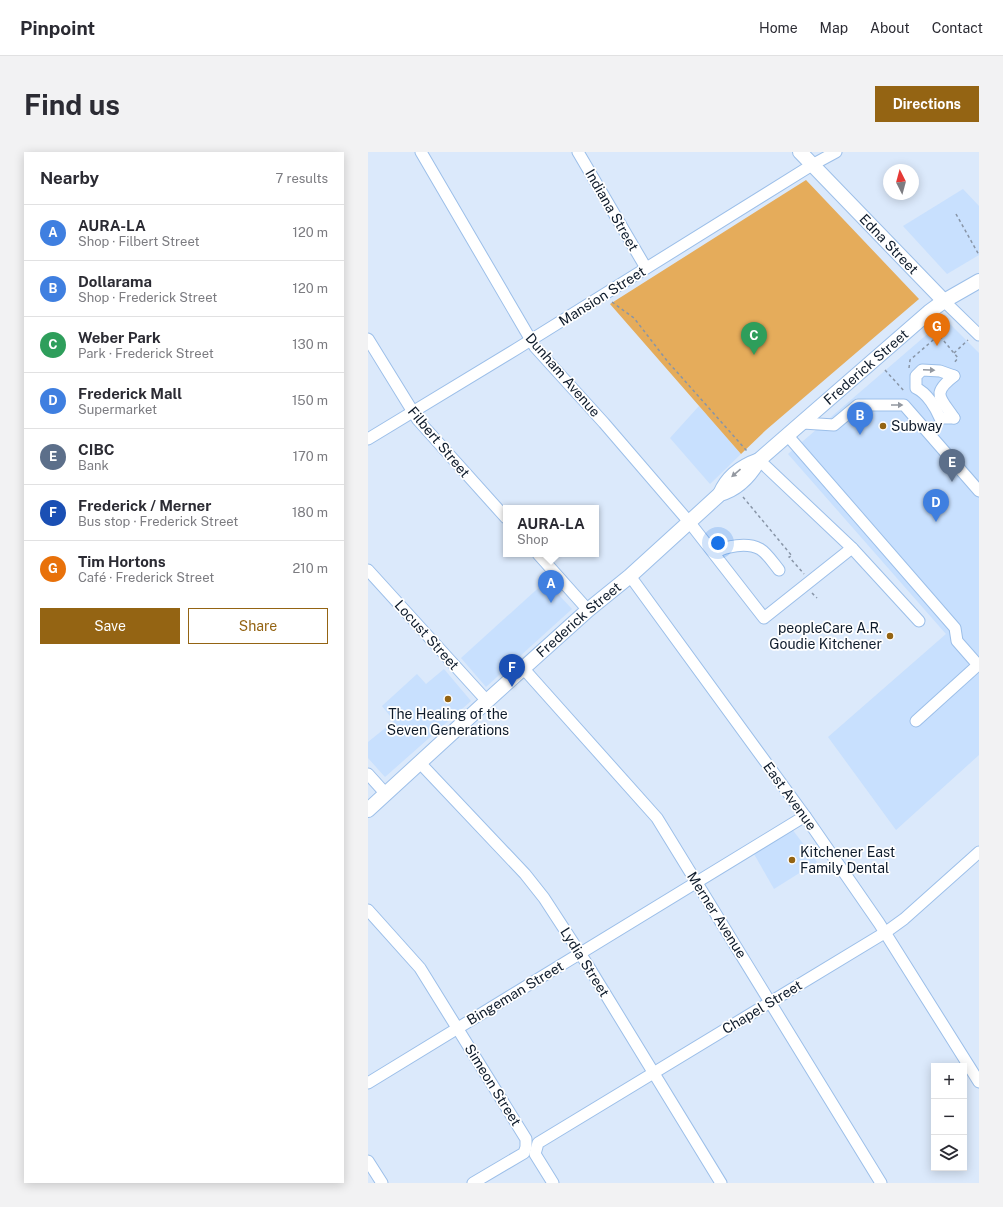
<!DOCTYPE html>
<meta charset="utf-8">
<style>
:root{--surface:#fff;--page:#f2f2f3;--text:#2b2b33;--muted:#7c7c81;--line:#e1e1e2;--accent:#946413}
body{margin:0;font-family:"Public Sans",sans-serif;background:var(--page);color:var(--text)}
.controls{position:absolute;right:12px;bottom:12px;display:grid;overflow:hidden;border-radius:0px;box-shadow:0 2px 10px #0003}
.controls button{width:36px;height:36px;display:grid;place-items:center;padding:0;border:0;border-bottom:1px solid var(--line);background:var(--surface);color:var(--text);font:20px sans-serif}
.compass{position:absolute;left:515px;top:12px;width:36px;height:36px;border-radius:50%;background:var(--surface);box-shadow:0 2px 10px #0003;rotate:354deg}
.you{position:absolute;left:350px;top:391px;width:14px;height:14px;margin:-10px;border:3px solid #fff;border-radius:50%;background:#1a73e8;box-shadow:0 0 0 6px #1a73e833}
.badge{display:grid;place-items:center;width:26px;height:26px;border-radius:50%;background:var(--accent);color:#fff;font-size:13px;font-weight:700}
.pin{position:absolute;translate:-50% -33px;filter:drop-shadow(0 1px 2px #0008)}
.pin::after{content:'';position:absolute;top:21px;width:14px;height:12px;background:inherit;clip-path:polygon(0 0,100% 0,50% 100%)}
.popup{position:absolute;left:135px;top:353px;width:96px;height:52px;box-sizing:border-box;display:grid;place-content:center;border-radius:0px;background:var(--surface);filter:drop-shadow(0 1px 3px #0005);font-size:13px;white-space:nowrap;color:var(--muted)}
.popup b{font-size:15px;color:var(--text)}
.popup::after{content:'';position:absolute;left:50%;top:100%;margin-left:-8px;border:8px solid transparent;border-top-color:var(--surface)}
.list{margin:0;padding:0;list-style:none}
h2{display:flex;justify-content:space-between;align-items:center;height:52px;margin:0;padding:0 16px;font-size:17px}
h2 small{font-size:13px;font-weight:400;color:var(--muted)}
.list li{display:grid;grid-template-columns:26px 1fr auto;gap:12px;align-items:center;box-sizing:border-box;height:56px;padding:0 16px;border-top:1px solid var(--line)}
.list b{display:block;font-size:15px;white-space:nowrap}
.list p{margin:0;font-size:13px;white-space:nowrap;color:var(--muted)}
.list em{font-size:13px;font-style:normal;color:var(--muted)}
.actions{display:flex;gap:8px;padding:12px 16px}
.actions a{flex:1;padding:9px 0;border:1px solid var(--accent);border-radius:0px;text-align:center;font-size:14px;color:var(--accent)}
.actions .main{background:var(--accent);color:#fff}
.icon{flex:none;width:22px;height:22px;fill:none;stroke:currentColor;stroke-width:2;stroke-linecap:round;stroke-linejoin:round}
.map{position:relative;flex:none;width:611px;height:1031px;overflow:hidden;border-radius:0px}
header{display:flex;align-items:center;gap:24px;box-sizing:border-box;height:56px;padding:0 20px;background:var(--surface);border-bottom:1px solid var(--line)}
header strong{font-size:19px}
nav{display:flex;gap:22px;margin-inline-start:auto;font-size:14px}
.intro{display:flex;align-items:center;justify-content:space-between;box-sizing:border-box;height:96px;padding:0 24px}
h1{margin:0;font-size:28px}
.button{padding:10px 18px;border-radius:0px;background:var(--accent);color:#fff;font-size:14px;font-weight:700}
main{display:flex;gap:24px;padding:0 24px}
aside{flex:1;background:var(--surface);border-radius:0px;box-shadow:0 2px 10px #0003}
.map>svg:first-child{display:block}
</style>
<header>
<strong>Pinpoint</strong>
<nav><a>Home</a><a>Map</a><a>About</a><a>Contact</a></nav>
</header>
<div class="intro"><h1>Find us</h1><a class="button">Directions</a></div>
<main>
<aside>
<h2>Nearby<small>7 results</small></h2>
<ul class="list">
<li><span class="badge" style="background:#3f7fe0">A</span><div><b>AURA-LA</b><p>Shop · Filbert Street</p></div><em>120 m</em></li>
<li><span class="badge" style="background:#3f7fe0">B</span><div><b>Dollarama</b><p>Shop · Frederick Street</p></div><em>120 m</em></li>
<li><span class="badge" style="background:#2e9e5b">C</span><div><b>Weber Park</b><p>Park · Frederick Street</p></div><em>130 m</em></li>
<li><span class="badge" style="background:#3f7fe0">D</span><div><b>Frederick Mall</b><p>Supermarket</p></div><em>150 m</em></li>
<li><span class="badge" style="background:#5c6f8a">E</span><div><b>CIBC</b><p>Bank</p></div><em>170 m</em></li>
<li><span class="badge" style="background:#1a4fb4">F</span><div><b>Frederick / Merner</b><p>Bus stop · Frederick Street</p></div><em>180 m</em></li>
<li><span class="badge" style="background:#e8710a">G</span><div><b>Tim Hortons</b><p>Café · Frederick Street</p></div><em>210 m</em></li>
</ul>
<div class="actions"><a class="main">Save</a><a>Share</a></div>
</aside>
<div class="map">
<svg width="611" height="1031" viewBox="0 0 611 1031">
<rect width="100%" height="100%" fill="#dbe9fb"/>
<!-- built -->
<g fill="#c8e0fe">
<polygon points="595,37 611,54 611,103 579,122 535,74"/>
<polygon points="577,167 611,201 611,603 528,678 460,585 578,482 420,302"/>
<polygon points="331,254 373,302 342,332 302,286"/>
<polygon points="178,429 204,457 118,535 93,506"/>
<polygon points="76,517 103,549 17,625 0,606 0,590 26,569 14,554 49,522 58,532"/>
<polygon points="424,677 449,710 406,737 386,702"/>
</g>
<!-- green -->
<polygon fill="#e5ac5b" points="438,28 551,147 398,278 373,302 242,152"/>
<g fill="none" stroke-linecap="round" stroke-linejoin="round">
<!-- minor casing -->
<g stroke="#9cbfe9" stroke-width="13">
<g id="minor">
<polyline points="53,0 167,195 236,271 322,371 396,466 484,396"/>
<polyline points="210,0 278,116"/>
<polyline points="576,149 611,183"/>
<polyline points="0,187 50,268 138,366"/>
<path d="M 586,224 L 572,219 L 554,218 L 548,224 L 548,236 C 559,241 568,256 572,266 L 586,266"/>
<path d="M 586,224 C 563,242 572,245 586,266"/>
<polyline points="435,271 466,273 490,253 536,253 611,339"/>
<polyline points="420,284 587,476 589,489 610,513"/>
<polyline points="0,287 150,196 444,13 468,0"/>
<polyline points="391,308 484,396 551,469"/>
<path d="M 346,401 C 358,394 379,390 392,397 C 399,401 406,412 411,418"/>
<polyline points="170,402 220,458"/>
<polyline points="0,418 119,549"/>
<polyline points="262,424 437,664 511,771 611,930"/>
<polyline points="155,516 289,666 513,1031"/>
<polyline points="548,569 611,512"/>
<polyline points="52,611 157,722 176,746 219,812 353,1031"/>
<polyline points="0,622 18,642"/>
<polyline points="0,758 52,816 158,987 158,995 156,1001 105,1031"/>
<polyline points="0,931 437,664"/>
<polyline points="0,1009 14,1031"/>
<polyline points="185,1031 167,1002 170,991 518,780 536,767 611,700"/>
</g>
</g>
<!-- major casing -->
<g stroke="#9cbfe9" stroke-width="16">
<g id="major">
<path id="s1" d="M 432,0 L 576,149"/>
<path d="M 352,342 C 359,325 374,314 391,308"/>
<path id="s2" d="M 0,658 L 119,549 L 220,458 L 262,424 L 352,342 C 370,337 382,324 391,308 L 561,160 L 576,149 L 611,129"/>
</g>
</g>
<!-- path -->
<g stroke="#8895a7" stroke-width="1.5" stroke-dasharray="3 3" stroke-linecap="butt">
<polyline points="588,62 611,103"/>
<polyline points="244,150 266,166 300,210 379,299"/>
<polyline points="586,201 600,188"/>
<polyline points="541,216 542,208 571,183 590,206 585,212"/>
<polyline points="517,218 537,240"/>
<polyline points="375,345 424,404 421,405 436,422"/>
<polyline points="444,441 449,446"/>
</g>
<!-- minor -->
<use href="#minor" stroke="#fff" stroke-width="11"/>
<!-- major -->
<use href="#major" stroke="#fff" stroke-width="14"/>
</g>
<!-- one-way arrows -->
<defs><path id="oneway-solid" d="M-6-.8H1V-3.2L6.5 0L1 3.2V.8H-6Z"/></defs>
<g fill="#9398a0">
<use href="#oneway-solid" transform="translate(561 218) rotate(2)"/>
<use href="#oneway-solid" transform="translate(529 253)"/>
<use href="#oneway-solid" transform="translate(368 321) rotate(139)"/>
</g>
<!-- markers -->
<g fill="#946413" stroke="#fff" stroke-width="1.5">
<circle cx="515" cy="274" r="4"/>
<circle cx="522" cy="484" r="4"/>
<circle cx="80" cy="547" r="4"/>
<circle cx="424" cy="708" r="4"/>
</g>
<g text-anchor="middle" stroke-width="3.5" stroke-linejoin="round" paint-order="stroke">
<!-- street labels -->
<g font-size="14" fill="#0e1b2b" stroke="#fff">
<text transform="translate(244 58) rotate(60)" y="5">Indiana Street</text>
<text dy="5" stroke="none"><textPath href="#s1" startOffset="128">Edna Street</textPath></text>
<text transform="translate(234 144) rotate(-32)" y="5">Mansion Street</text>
<text dy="5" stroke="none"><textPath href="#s2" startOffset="668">Frederick Street</textPath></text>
<text transform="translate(195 223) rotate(49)" y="5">Dunham Avenue</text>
<text transform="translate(71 290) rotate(50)" y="5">Filbert Street</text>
<text dy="5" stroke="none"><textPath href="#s2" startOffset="284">Frederick Street</textPath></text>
<text transform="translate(59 483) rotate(48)" y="5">Locust Street</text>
<text transform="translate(422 644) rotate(54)" y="5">East Avenue</text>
<text transform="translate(349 763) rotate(58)" y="5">Merner Avenue</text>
<text transform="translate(217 810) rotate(58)" y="5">Lydia Street</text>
<text transform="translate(147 841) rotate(-31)" y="5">Bingeman Street</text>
<text transform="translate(394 855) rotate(-31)" y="5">Chapel Street</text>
<text transform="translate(125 933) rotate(58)" y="5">Simeon Street</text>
</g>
<!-- poi labels -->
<g font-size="14" fill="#0e1b2b" stroke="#fff" text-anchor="start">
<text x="523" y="279">Subway</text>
<text x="514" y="481" text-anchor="end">peopleCare A.R.<tspan x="514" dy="16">Goudie Kitchener</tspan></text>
<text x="80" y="567" text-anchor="middle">The Healing of the<tspan x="80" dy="16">Seven Generations</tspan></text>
<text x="432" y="705">Kitchener East<tspan x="432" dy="16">Family Dental</tspan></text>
</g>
</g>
</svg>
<div class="controls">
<button>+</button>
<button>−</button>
<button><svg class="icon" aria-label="layers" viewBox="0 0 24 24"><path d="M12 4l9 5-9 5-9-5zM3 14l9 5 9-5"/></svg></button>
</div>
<svg class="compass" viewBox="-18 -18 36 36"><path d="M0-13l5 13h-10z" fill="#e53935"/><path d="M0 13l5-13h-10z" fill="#7c7c81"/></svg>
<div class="you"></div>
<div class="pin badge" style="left:183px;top:451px;background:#3f7fe0">A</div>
<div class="popup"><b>AURA-LA</b>Shop</div>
<div class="pin badge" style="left:492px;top:283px;background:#3f7fe0">B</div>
<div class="pin badge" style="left:386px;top:203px;background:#2e9e5b">C</div>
<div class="pin badge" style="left:568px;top:370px;background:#3f7fe0">D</div>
<div class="pin badge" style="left:584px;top:330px;background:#5c6f8a">E</div>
<div class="pin badge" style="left:144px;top:535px;background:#1a4fb4">F</div>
<div class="pin badge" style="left:569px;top:194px;background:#e8710a">G</div>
</div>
</main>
